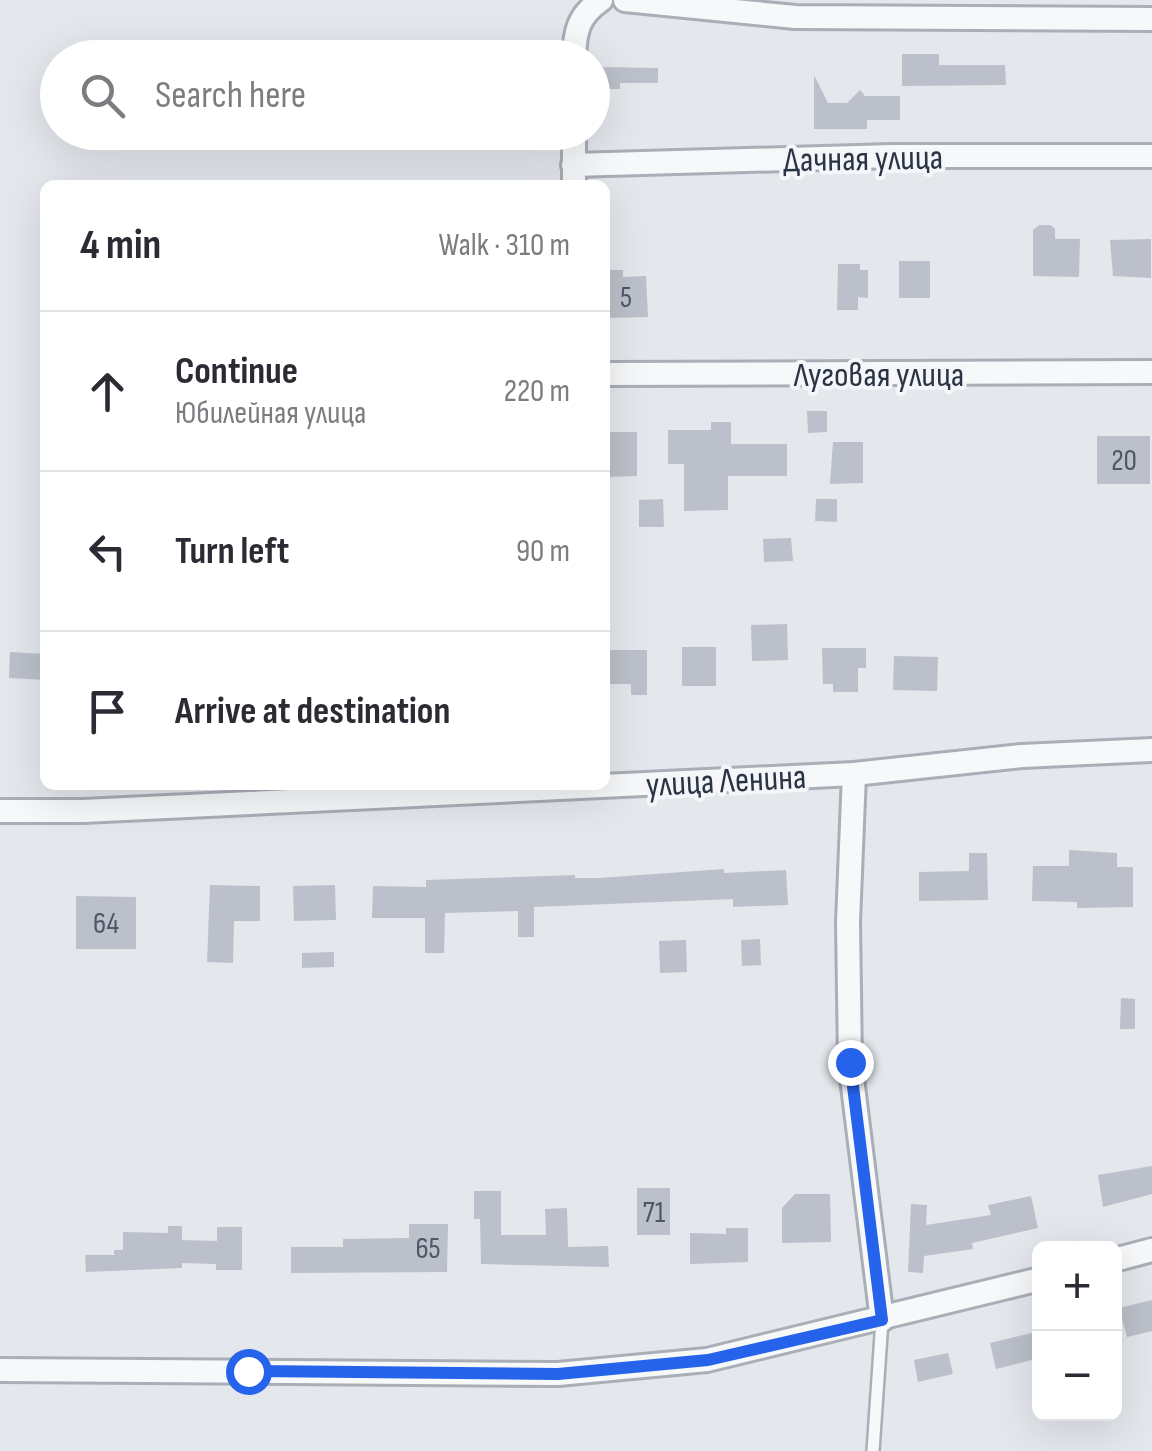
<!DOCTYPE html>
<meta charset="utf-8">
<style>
:root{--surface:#fff;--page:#f2f2f3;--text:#2b2b33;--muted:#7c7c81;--line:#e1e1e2}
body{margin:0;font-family:"Sofia Sans Condensed",sans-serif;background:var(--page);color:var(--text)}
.controls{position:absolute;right:30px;bottom:30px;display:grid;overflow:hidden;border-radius:15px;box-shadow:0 10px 40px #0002}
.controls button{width:90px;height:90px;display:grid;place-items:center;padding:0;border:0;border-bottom:2px solid var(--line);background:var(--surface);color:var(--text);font:50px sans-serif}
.stop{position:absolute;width:30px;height:30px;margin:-22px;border:8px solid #2563eb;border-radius:50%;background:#fff}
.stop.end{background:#2563eb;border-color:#fff;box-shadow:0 2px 10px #0008}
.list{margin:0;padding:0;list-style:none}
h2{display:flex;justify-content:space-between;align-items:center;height:130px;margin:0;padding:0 40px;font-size:42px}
h2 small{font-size:32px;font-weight:400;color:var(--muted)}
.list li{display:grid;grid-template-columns:65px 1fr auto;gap:30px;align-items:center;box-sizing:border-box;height:160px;padding:0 40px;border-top:2px solid var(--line)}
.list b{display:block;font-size:38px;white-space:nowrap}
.list p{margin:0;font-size:32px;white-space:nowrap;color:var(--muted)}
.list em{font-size:32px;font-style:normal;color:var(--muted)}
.icon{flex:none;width:55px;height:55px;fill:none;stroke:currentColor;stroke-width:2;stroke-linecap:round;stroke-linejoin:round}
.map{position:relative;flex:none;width:1152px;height:1451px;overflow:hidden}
.search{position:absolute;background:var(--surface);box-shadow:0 10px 40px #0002;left:40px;top:40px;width:570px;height:110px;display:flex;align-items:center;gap:25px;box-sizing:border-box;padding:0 35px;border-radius:55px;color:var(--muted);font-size:38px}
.panel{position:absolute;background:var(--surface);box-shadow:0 10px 40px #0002;left:40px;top:180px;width:570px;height:610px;border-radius:15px}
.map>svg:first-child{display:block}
</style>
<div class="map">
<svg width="1152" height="1451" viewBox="0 0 1152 1451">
<rect width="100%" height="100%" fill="#e4e7ec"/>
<!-- building -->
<g fill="#bbc0ca">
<polygon points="902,54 939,54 939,65 1005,65 1006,85 902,86"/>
<polygon points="599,67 658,68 658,83 620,83 620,89 599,89"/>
<polygon points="814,75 828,103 847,103 860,90 865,96 900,96 900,120 867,120 867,129 814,129"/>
<polygon points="1039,225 1050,225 1055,229 1055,239 1080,239 1079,277 1033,276 1033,230"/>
<polygon points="1151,239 1151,278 1113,276 1110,240"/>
<rect x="899" y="261" width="31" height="37"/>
<polygon points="838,264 860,264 860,270 868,270 868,298 858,297 858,310 837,310"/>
<polygon points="607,270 623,270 623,277 646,276 648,317 605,318"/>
<polygon points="807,411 827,411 827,432 808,433"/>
<polygon points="711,422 731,422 731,444 787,444 787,476 728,476 728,510 684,511 684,464 668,464 668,430 711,430"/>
<polygon points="608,432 637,432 637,476 609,477"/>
<rect x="1097" y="436" width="53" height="48"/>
<polygon points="833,442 863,442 863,483 830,484"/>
<polygon points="663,499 664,527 639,527 639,500"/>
<polygon points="816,499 837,499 837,522 815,521"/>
<polygon points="791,538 793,561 764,562 763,539"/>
<polygon points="787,624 788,660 752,661 751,625"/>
<rect x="682" y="647" width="34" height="39"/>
<polygon points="822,648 866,648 866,668 858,668 858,692 833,692 833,684 823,684"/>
<polygon points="608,650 647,650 647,695 631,695 631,684 608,684"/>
<polygon points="10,652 45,654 45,680 9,678"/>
<polygon points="894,656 938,657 937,691 893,690"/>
<polygon points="1069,850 1117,853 1117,867 1133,867 1133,907 1077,908 1077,902 1032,901 1033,866 1069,866"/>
<polygon points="969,853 987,853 988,900 919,901 919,872 969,871"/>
<polygon points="724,869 724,873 786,870 788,905 733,907 733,899 534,907 534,937 518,937 518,911 445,913 444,953 425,953 425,918 372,918 373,886 426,887 426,880 575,875 575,878 599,878"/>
<polygon points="210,885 260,886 260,921 234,921 233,963 207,962"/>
<polygon points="335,885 336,920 294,921 293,886"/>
<polygon points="76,896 136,897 136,949 76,949"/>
<polygon points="760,939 761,965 742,966 741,940"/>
<polygon points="686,940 687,972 660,973 659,941"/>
<polygon points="334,952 334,967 302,968 302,953"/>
<polygon points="1121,998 1135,999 1135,1029 1120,1029"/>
<polygon points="1152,1166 1152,1194 1103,1207 1098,1175"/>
<rect x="637" y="1188" width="33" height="47"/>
<polygon points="474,1191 501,1191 501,1235 546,1235 545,1209 567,1208 568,1247 608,1246 609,1267 481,1264 480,1219 474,1219"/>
<polygon points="795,1194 830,1194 831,1242 782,1243 782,1208"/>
<polygon points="1031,1196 1038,1228 972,1243 973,1249 924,1256 923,1273 908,1272 911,1204 927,1205 926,1225 991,1215 988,1205"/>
<polygon points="409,1224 448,1224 447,1272 291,1273 291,1247 343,1247 343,1239 409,1238"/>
<polygon points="168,1226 182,1226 182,1240 217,1241 217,1227 242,1227 242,1270 216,1270 216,1264 182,1263 182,1268 86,1272 85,1255 114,1255 114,1250 123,1250 123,1232 168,1233"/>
<polygon points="726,1228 748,1228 748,1262 690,1264 690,1233 726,1234"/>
<polygon points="1152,1300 1152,1331 1127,1337 1119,1308"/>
<polygon points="1040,1331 1040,1358 996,1369 990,1343"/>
<polygon points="948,1353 953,1374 918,1382 914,1360"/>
</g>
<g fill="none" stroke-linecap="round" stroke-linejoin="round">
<!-- service casing -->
<g stroke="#a9aeb7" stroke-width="16">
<polyline id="service" points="873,1451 882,1320"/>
</g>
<!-- minor casing -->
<g stroke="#a9aeb7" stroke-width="28">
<g id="minor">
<polyline points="625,0 795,17 1152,19"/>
<path d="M 574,58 C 575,31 578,16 601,0"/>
<polyline points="574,132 574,185"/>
<polyline points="573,165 892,156 1152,156"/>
<polyline points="605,374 1152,372"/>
<polyline points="854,774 848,922 850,1062 882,1320"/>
<polyline points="0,811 83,811 854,774 1022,756 1152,750"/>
<polyline points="1114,1260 1152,1250"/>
<polyline points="0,1370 558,1374 707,1360 1040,1279"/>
</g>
</g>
<!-- service -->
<use href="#service" stroke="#f7f8fa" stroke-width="11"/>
<!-- minor -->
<use href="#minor" stroke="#f7f8fa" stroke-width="22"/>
</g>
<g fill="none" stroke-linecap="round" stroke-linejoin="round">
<!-- route -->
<polyline stroke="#2563eb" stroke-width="12" points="248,1371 558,1374 708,1360 882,1320 850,1062"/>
</g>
<g text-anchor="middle" stroke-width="8" stroke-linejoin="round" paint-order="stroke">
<!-- number labels -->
<g font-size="30" fill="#4f5766">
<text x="626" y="307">5</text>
<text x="1124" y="470">20</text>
<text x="106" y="933">64</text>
<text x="654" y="1222">71</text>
<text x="428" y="1258">65</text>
</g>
<!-- street labels -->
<g font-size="35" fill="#2b3445" stroke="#f4f6f9">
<text transform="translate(863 158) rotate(-1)" y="12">Дачная улица</text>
<text x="879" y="386">Луговая улица</text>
<text transform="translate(726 780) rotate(-3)" y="12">улица Ленина</text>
</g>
</g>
</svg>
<div class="controls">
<button>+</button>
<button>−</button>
</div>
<div class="stop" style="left:248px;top:1371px"></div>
<div class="stop end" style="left:850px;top:1062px"></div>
<div class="search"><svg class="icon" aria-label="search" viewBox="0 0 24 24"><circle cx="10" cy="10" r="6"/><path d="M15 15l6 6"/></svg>Search here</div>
<section class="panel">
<h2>4 min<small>Walk · 310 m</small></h2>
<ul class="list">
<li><svg class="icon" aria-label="ahead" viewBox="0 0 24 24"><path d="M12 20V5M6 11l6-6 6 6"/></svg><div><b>Continue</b><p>Юбилейная улица</p></div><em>220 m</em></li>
<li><svg class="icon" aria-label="left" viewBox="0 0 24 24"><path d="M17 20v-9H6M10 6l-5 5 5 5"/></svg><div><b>Turn left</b></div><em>90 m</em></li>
<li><svg class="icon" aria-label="arrive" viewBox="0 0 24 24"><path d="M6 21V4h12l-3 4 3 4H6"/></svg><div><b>Arrive at destination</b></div></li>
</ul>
</section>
</div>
